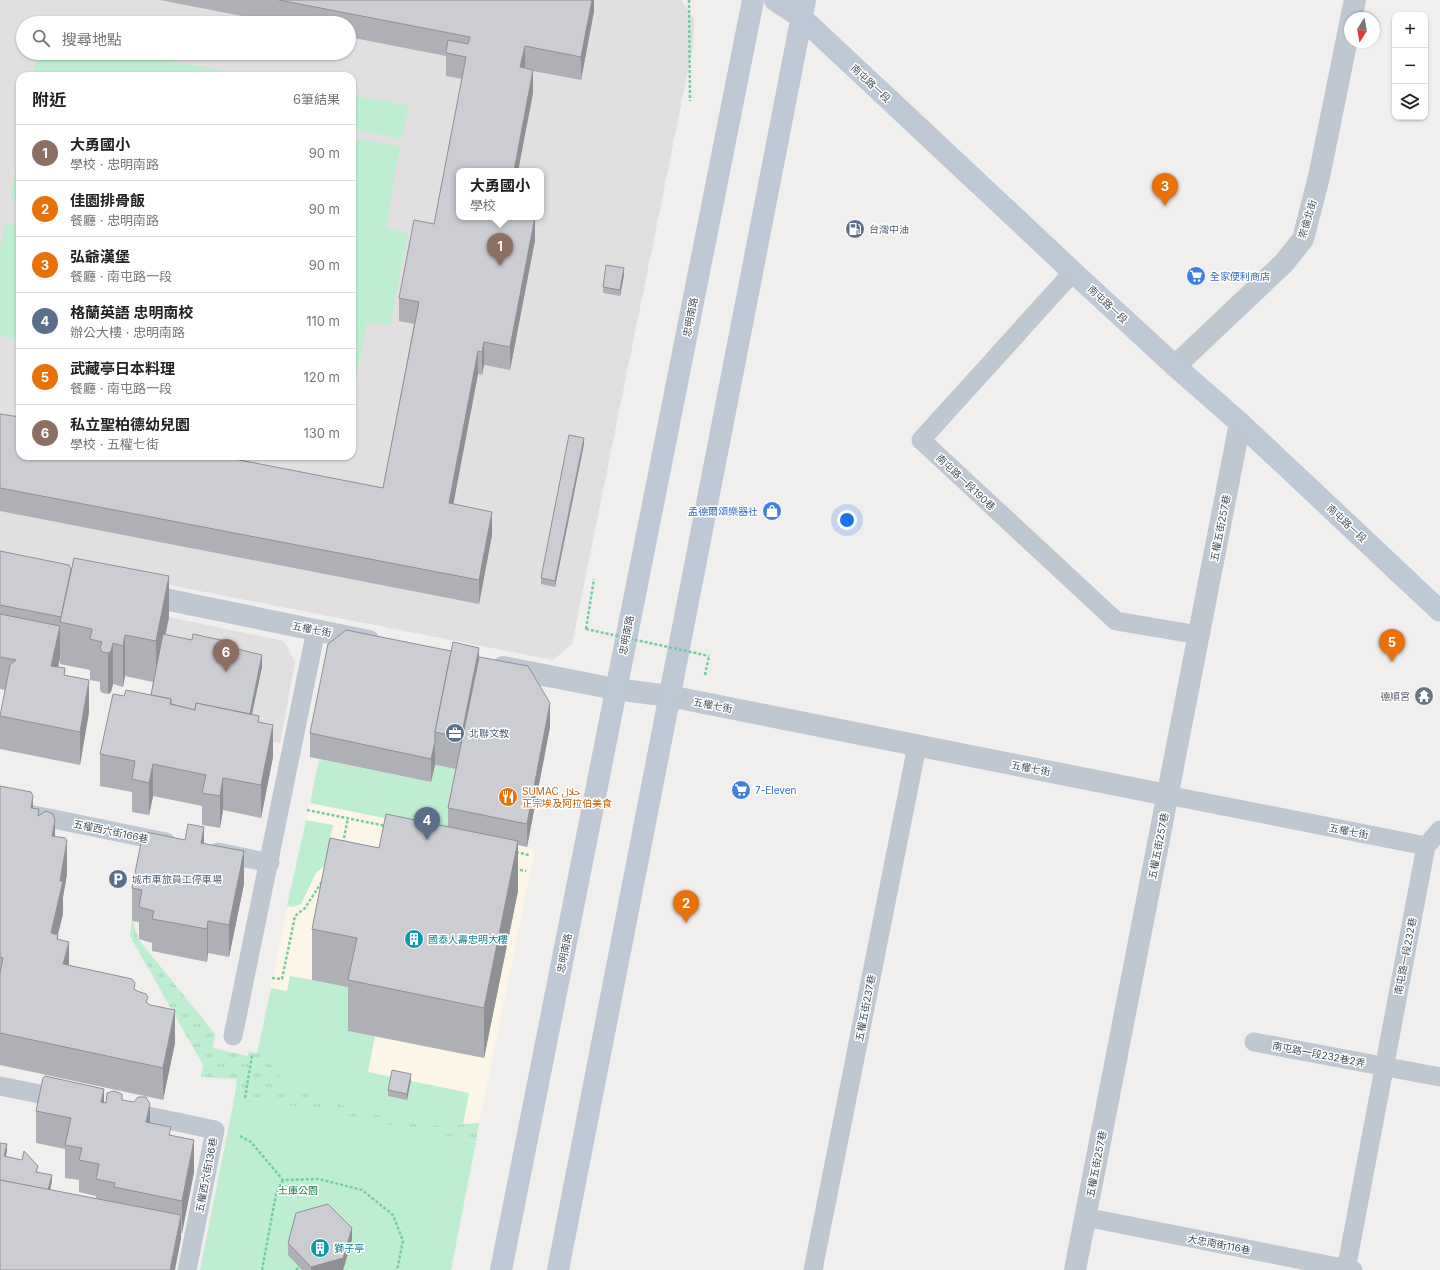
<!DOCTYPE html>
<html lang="zh-TW">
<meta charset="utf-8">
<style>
:root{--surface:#fff;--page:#f6f6f6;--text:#222;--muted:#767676;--line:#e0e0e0;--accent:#1a73e8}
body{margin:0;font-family:Inter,"Noto Sans Arabic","Noto Sans TC",sans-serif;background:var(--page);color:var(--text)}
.controls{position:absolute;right:12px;top:12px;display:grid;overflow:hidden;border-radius:8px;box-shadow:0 1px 3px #0004}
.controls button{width:36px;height:36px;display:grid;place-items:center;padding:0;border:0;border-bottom:1px solid var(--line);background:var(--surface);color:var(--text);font:20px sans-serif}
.compass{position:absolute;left:1344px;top:12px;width:36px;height:36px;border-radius:50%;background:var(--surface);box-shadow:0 1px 3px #0004;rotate:191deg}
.you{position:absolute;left:847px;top:520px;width:14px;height:14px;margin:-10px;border:3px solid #fff;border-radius:50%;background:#1a73e8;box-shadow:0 0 0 6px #1a73e833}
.badge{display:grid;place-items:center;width:26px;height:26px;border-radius:50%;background:var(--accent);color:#fff;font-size:13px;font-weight:700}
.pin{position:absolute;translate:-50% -33px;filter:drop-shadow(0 1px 2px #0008)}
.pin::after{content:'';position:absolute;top:21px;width:14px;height:12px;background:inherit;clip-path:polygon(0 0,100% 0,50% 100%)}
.popup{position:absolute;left:456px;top:168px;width:88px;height:52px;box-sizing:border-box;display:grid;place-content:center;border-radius:8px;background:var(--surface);filter:drop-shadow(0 1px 3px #0005);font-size:13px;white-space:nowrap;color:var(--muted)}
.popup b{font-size:15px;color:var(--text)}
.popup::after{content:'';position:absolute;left:50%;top:100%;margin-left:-8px;border:8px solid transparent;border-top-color:var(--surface)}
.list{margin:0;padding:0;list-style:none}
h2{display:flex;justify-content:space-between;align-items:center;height:52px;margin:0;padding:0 16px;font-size:17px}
h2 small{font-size:13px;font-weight:400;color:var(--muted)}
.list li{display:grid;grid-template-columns:26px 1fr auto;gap:12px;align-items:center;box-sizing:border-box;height:56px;padding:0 16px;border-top:1px solid var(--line)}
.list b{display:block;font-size:15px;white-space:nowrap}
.list p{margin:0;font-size:13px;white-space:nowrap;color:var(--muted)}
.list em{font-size:13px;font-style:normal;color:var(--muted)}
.icon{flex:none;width:22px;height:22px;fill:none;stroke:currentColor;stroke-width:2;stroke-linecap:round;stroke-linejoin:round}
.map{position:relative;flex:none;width:1440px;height:1270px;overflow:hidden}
.search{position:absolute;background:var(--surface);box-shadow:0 1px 3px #0004;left:16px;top:16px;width:340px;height:44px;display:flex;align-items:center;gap:10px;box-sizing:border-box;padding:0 14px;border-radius:22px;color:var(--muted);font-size:15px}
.panel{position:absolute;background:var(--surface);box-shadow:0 1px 3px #0004;left:16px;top:72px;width:340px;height:388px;border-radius:12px}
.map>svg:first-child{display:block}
</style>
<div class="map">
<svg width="1440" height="1270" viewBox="0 0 1440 1270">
<defs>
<pattern id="grass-tufts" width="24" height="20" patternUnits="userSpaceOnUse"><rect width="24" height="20" fill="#bdeed1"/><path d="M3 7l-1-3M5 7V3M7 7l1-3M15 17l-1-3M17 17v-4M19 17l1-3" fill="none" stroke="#a4ceb6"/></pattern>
</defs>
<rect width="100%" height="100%" fill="#f1eeee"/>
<!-- commercial -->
<polygon fill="#fbf6e8" points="319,759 431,782 448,831 535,849 479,1123 441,1126 268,1062 263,1054 257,1053"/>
<!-- education -->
<g fill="#e2dfe0" fill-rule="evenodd">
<path d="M 0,0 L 681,0 L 694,19 L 693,46 L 572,644 L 553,660 L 0,552 ZM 23,23 L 349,23 L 349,53 L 23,53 ZM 20,76 L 352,76 L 352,456 L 20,456 ZM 459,171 L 541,171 L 541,217 L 459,217 Z"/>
<polygon points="169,617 284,641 295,662 280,743 149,718"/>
</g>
<!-- grass -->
<polygon fill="url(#grass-tufts)" points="132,920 139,940 215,1034 213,1048 247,1056 249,1052 263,1054 287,1085 379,1115 441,1126 479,1123 476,1142 235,1095 237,1079 201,1077 203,1065 130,936"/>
<!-- green -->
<g fill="#bdeed1">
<polygon points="37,53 130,53 252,76 66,76 67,68 65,76 33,76"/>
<polygon points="352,95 409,106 402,139 352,129"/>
<polygon points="352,138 400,146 386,228 408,233 390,326 367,322 352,401"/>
<polygon points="20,144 20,200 10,198"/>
<polygon points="5,223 20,226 20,315 16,339 0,336 0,248"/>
<polygon points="319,759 431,782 435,765 461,770 448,831 310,803"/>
<polygon points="306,820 333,825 324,866 316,873 301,904 293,907 287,906"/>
<polygon points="290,976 357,988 348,1031 375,1036 368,1072 469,1093 463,1125 441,1126 379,1115 320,1099 287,1085 263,1054 257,1053 271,988 287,991"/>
<polygon points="235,1095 476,1142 451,1270 200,1270"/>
</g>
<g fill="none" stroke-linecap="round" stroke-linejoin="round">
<!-- path -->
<g stroke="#76cba3" stroke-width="2.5" stroke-dasharray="3 2" stroke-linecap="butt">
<polyline points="689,0 690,101"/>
<polyline points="586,629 594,579"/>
<polyline points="705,675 709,656"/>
<polyline points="307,810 386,826"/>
<polyline points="343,843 348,818"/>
<polyline points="516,852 529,855"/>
<polyline points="515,869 526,871"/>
<polyline points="272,978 282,979 295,916 305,908 323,880"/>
<polyline points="245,1098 252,1055"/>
<polyline points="240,1136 251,1142 283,1180 319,1179 362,1190 393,1215 403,1241 397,1270"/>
<polyline points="262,1270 276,1194 283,1180"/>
<polyline points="296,1270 299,1267"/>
</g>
<!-- lane -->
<g stroke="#bfc8d0" stroke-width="19">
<polyline points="1073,272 921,440 1116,621 1199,635"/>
<polyline points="1167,795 1426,846"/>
<polyline points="0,808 166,842"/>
<polyline points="218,852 270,863"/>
<polyline points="233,1036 316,630"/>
<polyline points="1254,1042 1440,1077"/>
<polyline points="0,1086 65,1099"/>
<polyline points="125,1111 215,1130 187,1270"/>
<polyline points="1085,1217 1353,1270"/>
<polyline points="813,1270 917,746"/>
<polyline points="1346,1270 1426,846 1440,830"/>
</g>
<!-- street -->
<g stroke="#bfc8d0" stroke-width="22">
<polyline points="1351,18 1355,0"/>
<polyline points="1175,366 1284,263 1303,239 1319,177 1350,24"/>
<polyline points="140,594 369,641"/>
<polyline points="503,667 615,689 669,696 1167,795"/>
<polyline points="1075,1270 1240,423"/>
</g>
<!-- secondary -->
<g stroke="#bfc9d5" stroke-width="22">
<polyline points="775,0 802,18 1073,272 1175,366 1240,423 1440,611"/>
<polyline points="501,1270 753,0"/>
<polyline points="558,1270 805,0"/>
</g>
<!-- path-bridge -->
<polyline stroke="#76cba3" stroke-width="2.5" stroke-dasharray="3 2" stroke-linecap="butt" points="586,629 709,656"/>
</g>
<!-- wall -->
<g fill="#afb0b5">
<polygon points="160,0 594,0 594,11 581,80 533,71 533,93 518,171 459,171 535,240 510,370 484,365 482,375 478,374 453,504 492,535 479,604 0,511 0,414 383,488 414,324 399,321 399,298 434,224 462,79 446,76 446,56 349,37 349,23 277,23"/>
<polygon points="624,275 620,296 603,293 603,287"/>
<polygon points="584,444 555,587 541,584 541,578"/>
<polygon points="0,551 71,572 169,617 165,635 234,649 262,667 252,714 259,722 273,757 261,818 223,810 220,828 202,825 202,806 153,796 149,815 132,812 132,792 100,786 100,754 124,696 151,695 153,682 125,676 123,687 113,684 111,692 108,694 102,693 100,690 100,682 90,680 90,670 60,664 60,649 60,658 58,667 65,675 89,712 80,765 0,749 0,716 5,690 0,689"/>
<polygon points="479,657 550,727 527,847 518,845 518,891 484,1058 348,1031 348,987 312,980 312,929 379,848 448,827 448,808 456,769 435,765 431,782 310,757 310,733"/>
<polygon points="0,786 33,808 55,836 67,874 63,897 63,914 58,935 58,940 69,965 135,989 148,1003 175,1043 163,1100 0,1065"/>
<polygon points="204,844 244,884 229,957 208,953 207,962 152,951 152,943 139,939 139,922 132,921 132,888"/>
<polygon points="411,1080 407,1100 388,1096 388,1090"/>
<polygon points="122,1100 150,1122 171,1135 194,1172 182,1233 181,1233 181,1239 0,1270 0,1143 7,1151 6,1156 38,1172 52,1181 50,1190 96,1199 96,1196 79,1192 79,1180 65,1178 65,1149 36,1143 36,1111 104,1102 106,1103"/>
<polygon points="352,1240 343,1270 302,1270 288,1255 288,1243"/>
</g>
<!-- shaded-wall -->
<g fill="#8e9094">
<polygon points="592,0 594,0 594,11 581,80 581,57"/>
<polygon points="525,46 525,69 520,67"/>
<polygon points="533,70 533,93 518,171 514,171"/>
<polygon points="535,217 535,240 510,370 510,347"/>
<polygon points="624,268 624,275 620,296 620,290"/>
<polygon points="484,342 484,365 482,375 482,352"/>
<polygon points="478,351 478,374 449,527 449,503"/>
<polygon points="584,438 584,444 555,587 555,581"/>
<polygon points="492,512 492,535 479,604 479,580"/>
<polygon points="169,576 169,617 156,683 156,641"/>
<polygon points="60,626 60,658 51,698 51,666"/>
<polygon points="125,635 125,676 123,687 123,646"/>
<polygon points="113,643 113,684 111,692 108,694 108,653"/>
<polygon points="479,648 479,680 461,770 461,738"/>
<polygon points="262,655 262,667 247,737 247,725"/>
<polygon points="89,680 89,712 80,765 80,732"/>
<polygon points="550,703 550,727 527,847 527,824"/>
<polygon points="273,725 273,757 261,818 261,785"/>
<polygon points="435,742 435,765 431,782 431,759"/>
<polygon points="153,764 153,796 149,815 149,783"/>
<polygon points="223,778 223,810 220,828 220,796"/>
<polygon points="33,796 33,828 31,808"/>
<polygon points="55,820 55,853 52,836"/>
<polygon points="204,827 204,859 201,843"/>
<polygon points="67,841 67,874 63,897 63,914 57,937 58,935 58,967 51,933 60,881"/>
<polygon points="518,841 518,891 484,1058 484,1008"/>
<polygon points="244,851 244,884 229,957 229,925"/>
<polygon points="208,921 208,953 207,962 207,929"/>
<polygon points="69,942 69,974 63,964"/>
<polygon points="175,1010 175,1043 163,1100 163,1068"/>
<polygon points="411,1074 411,1080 407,1100 407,1094"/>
<polygon points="104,1089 104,1122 101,1102"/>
<polygon points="150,1104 150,1136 146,1122"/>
<polygon points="194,1140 194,1172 182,1233 182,1201"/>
<polygon points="7,1144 7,1151 4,1162 4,1156"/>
<polygon points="52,1175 52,1181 46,1208 46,1201"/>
<polygon points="181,1215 181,1239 175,1270 170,1270"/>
<polygon points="352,1228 352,1240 343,1270 311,1270 311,1267"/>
</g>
<!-- building -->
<g fill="#cbcdd3" stroke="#8e9094">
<polygon points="279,0 592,0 581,57 525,46 520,67 533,70 514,171 459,171 459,217 535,217 510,347 484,342 482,352 478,351 449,503 492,512 479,580 0,488 0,414 20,417 20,456 219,456 383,488 419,302 399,298 414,220 434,224 466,57 446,53 448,40 468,44 470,37"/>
<polygon points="606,265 624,268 620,290 603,287"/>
<polygon points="569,435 584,438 555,581 541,578"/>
<polygon points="0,551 69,565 71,569 61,617 0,605"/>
<polygon points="74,558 169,576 156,641 125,635 123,646 113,643 111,651 108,653 102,652 100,648 102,642 90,639 92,629 60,622"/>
<polygon points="0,614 60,626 51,666 65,668 64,675 89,680 80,732 0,716 10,665 16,660 0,657"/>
<polygon points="346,630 451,651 435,732 435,742 431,759 310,733 328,644"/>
<polygon points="163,634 192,640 193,634 234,643 233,648 262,655 250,714 196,703 195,710 171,704 171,699 151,695"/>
<polygon points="453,642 479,648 461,738 435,732"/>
<polygon points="479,657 528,666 550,703 527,824 448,808"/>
<polygon points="126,690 171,699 170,704 195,710 196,703 259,716 258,722 273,725 261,785 223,778 220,796 202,793 206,775 153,764 149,783 132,779 135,761 100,754 113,694 124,696"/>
<polygon points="0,786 31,792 33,796 31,808 39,809 38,816 46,811 53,814 55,820 52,836 65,838 67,841 60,881 63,881 51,933 58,935 57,939 69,942 63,964 132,979 135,983 134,989 137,991 146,994 148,997 146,1002 150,1005 175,1010 163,1068 0,1033 0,973 3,958 0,957"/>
<polygon points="386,814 518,841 484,1008 348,980 357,938 312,929 330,838 379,848"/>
<polygon points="188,824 204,827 201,843 244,851 229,925 208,921 207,929 152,919 154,911 139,907 142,890 132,888 143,833 146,832 185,840"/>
<polygon points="392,1070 411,1074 407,1094 388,1090"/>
<polygon points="45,1076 104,1089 101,1102 106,1103 107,1093 114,1091 122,1094 122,1100 134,1102 138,1097 146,1097 150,1104 146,1122 171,1127 169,1135 194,1140 182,1201 114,1187 115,1183 96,1179 99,1164 79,1160 82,1148 65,1145 71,1118 36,1111 43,1078"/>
<polygon points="0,1143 7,1144 4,1156 22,1160 24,1151 38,1166 36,1172 52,1175 48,1190 0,1180"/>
<polygon points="0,1180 181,1215 170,1270 0,1270"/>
<polygon points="328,1204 352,1228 343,1258 311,1267 288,1243 296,1213"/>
</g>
<!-- icons -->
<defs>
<g id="fuel-disc" transform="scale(1)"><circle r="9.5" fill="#5c6f8a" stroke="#fff"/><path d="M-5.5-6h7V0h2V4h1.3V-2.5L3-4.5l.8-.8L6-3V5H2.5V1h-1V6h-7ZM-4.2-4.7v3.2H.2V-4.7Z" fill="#fff"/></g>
<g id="supermarket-disc" transform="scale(1)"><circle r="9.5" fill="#3f7fe0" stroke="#fff"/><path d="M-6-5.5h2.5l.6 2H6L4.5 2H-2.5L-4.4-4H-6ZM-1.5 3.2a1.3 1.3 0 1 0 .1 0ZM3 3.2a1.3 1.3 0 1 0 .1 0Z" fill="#fff"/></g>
<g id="shop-disc" transform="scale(1)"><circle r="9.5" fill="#3f7fe0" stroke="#fff"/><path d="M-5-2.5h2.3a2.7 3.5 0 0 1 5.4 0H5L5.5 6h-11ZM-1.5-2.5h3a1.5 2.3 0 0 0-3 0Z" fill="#fff"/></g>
<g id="temple-disc" transform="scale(1)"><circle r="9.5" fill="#6b7280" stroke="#fff"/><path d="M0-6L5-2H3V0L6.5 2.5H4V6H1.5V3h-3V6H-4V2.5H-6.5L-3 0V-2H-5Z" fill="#fff"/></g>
<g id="office-disc" transform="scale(1)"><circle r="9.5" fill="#5c6f8a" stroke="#fff"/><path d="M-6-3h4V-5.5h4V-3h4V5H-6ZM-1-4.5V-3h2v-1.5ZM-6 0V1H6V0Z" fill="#fff"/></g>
<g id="restaurant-disc" transform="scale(1)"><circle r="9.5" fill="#e8710a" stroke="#fff"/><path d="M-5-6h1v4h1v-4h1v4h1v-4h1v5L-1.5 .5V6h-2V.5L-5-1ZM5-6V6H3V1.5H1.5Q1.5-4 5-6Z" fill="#fff"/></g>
<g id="parking-disc" transform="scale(1)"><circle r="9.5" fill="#5c6f8a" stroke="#fff"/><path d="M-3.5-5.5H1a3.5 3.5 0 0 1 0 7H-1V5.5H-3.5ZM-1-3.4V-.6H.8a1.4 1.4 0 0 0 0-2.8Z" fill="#fff"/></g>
<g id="building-disc" transform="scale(1)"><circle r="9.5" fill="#0f9aa8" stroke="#fff"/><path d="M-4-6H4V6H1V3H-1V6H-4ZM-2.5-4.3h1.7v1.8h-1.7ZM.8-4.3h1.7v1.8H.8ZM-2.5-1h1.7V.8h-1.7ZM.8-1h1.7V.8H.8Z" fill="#fff"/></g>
</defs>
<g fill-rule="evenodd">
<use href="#fuel-disc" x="855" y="229"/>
<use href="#supermarket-disc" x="1196" y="276"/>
<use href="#shop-disc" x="772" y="511"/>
<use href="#temple-disc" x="1424" y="696"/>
<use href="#office-disc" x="455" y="733"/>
<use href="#supermarket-disc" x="741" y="790"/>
<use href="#restaurant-disc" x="508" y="797"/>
<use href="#parking-disc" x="118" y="879"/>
<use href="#building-disc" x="414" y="939"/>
<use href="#building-disc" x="320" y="1248"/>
</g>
<g text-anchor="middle" stroke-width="3" stroke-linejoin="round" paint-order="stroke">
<!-- street labels -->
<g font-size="10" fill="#47515b" stroke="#fff">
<text transform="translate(871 83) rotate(43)" y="4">南屯路一段</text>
<text transform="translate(1307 219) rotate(-73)" y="4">崇倫北街</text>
<text transform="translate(1108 304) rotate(43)" y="4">南屯路一段</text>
<text transform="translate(690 317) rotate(-79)" y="4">忠明南路</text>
<text transform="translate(966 482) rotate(43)" y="4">南屯路一段190巷</text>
<text transform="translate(1347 523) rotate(43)" y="4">南屯路一段</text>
<text transform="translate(1220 528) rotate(-79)" y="4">五權五街257巷</text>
<text transform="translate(312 629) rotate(11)" y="4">五權七街</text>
<text transform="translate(626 635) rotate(-79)" y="4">忠明南路</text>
<text transform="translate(713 705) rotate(11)" y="4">五權七街</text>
<text transform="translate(1031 768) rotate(11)" y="4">五權七街</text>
<text transform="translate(111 831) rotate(12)" y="4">五權西六街166巷</text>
<text transform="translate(1349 831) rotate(11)" y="4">五權七街</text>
<text transform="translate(1158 846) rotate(-79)" y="4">五權五街257巷</text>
<text transform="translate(564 953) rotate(-79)" y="4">忠明南路</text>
<text transform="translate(1405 956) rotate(-79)" y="4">南屯路一段232巷</text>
<text transform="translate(865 1008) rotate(-79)" y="4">五權五街237巷</text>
<text transform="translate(1319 1054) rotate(11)" y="4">南屯路一段232巷2弄</text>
<text transform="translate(1096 1164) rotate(-79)" y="4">五權五街257巷</text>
<text transform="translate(206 1175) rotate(-79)" y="4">五權西六街136巷</text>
<text transform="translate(1219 1244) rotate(11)" y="4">大忠南街116巷</text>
</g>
<!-- service labels -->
<g font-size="10" fill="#4e5e75" stroke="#fff" text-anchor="start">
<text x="869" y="233">台灣中油</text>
<text x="469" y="737">北聯文教</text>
<text x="132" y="883">城市車旅員工停車場</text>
</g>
<!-- shop labels -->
<g font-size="10" fill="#366cbe" stroke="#fff" text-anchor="start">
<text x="1210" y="280">全家便利商店</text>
<text x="758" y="515" text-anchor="end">孟德爾頌樂器社</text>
<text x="755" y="794">7-Eleven</text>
</g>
<!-- worship labels -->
<g font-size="10" fill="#5b616d" stroke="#fff" text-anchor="end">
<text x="1410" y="700">德順宮</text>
</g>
<!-- food labels -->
<g font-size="10" fill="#c56008" stroke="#fff" text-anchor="start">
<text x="522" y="795">SUMAC حلال<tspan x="522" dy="12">正宗埃及阿拉伯美食</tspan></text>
</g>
<!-- culture labels -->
<g font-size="10" fill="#0d838f" stroke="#fff" text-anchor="start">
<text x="428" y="943">國泰人壽忠明大樓</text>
<text x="334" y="1252">獅子亭</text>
</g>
<!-- park labels -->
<g font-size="10" fill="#197b4c" stroke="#fff">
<text x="298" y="1194">土庫公園</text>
</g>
</g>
</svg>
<div class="controls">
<button>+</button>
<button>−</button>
<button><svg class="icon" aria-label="layers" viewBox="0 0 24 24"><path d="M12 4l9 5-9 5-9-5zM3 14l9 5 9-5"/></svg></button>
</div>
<svg class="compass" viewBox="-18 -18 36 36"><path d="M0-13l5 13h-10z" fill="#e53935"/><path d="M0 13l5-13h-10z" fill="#767676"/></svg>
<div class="you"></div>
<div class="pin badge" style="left:500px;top:266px;background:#8d6e63">1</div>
<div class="popup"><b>大勇國小</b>學校</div>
<div class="pin badge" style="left:686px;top:923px;background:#e8710a">2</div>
<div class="pin badge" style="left:1165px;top:206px;background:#e8710a">3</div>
<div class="pin badge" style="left:427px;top:840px;background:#5c6f8a">4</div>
<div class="pin badge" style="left:1392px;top:662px;background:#e8710a">5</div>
<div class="pin badge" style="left:226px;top:672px;background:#8d6e63">6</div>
<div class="search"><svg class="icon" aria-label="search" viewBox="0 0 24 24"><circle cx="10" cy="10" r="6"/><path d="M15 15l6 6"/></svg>搜尋地點</div>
<section class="panel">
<h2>附近<small>6筆結果</small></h2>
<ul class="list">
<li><span class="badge" style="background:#8d6e63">1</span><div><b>大勇國小</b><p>學校 · 忠明南路</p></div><em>90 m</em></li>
<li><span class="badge" style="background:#e8710a">2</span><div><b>佳園排骨飯</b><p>餐廳 · 忠明南路</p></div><em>90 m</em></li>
<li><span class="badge" style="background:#e8710a">3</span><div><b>弘爺漢堡</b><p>餐廳 · 南屯路一段</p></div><em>90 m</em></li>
<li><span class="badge" style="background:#5c6f8a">4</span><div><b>格蘭英語 忠明南校</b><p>辦公大樓 · 忠明南路</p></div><em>110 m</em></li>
<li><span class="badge" style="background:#e8710a">5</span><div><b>武藏亭日本料理</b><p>餐廳 · 南屯路一段</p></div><em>120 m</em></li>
<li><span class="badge" style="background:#8d6e63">6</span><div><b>私立聖柏德幼兒園</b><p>學校 · 五權七街</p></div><em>130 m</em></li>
</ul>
</section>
</div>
